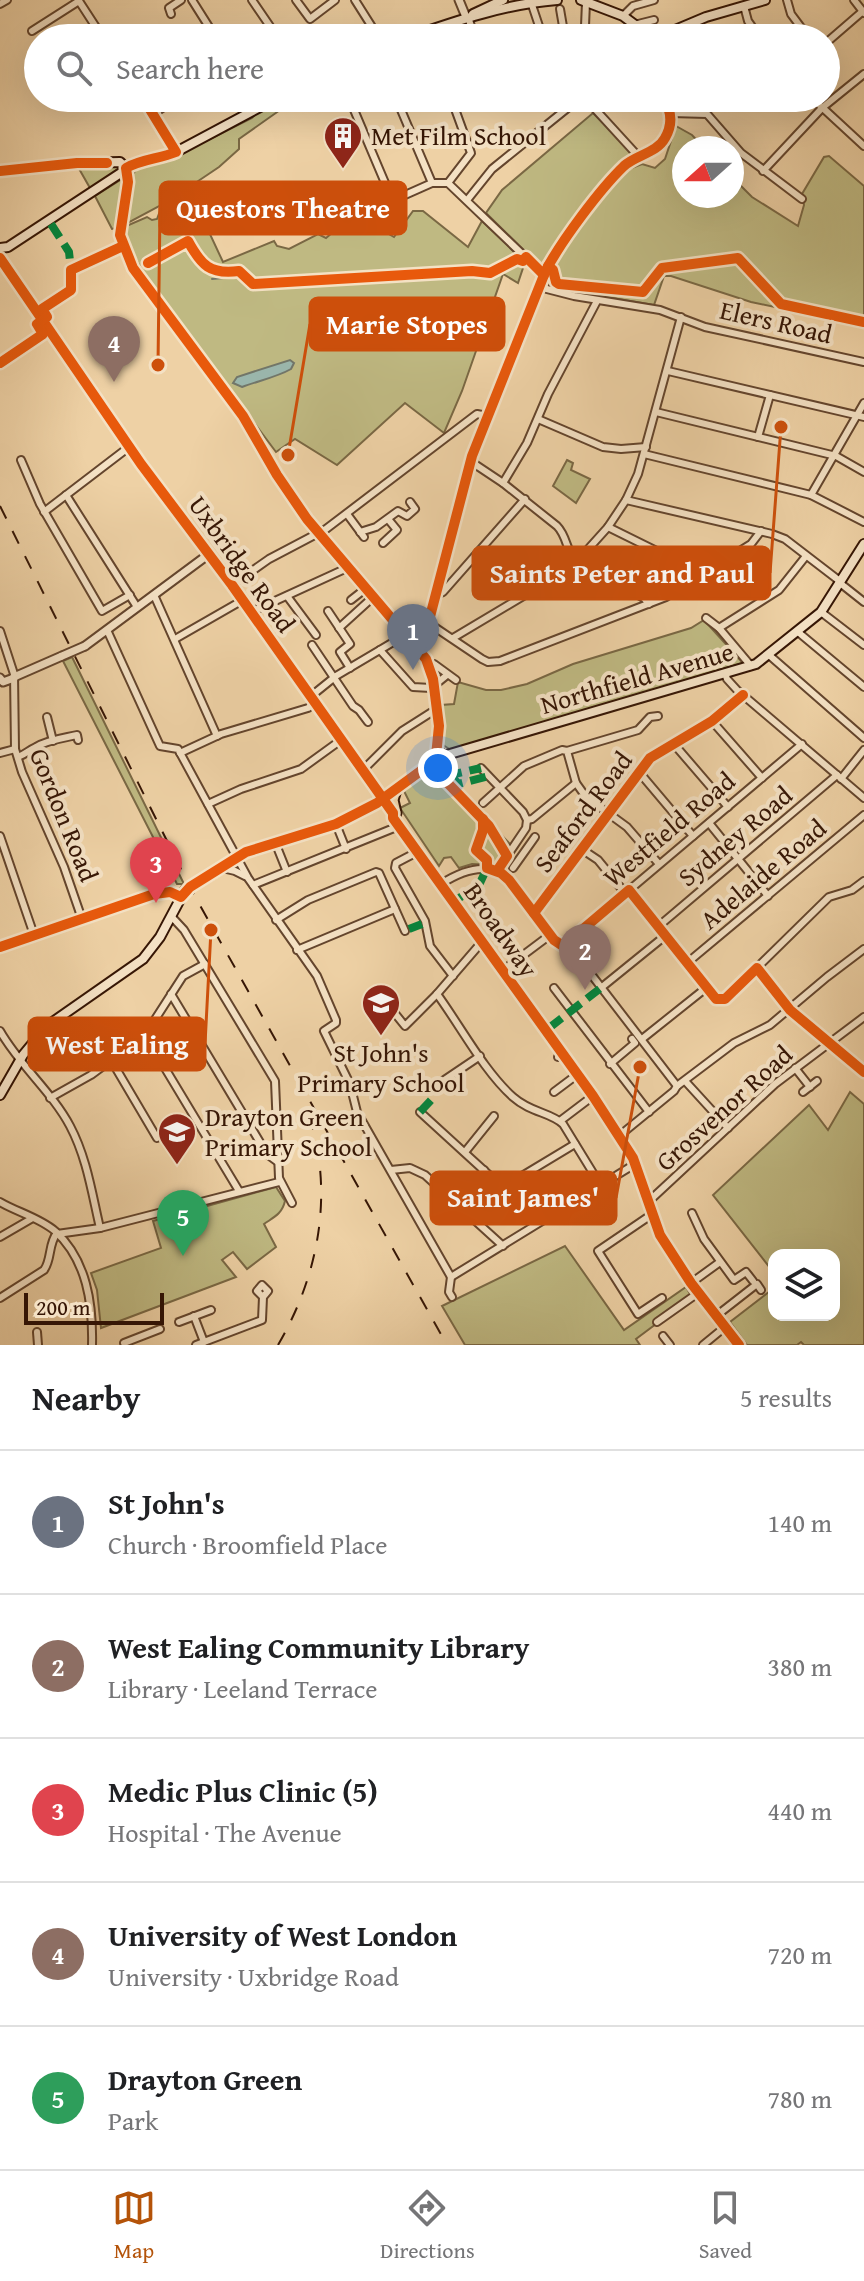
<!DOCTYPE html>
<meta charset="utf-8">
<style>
:root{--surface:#fff;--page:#f2f2f2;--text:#202124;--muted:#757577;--line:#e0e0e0;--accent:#b45309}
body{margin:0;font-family:"Gentium Book Plus",serif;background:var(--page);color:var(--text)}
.controls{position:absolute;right:24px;bottom:24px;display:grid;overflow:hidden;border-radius:16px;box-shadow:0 8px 32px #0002}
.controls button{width:72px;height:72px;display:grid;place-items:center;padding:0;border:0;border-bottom:2px solid var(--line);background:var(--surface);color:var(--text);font:40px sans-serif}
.compass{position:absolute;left:672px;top:136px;width:72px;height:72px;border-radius:50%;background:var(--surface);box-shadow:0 8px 32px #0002;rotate:249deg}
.scale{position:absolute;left:24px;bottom:20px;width:140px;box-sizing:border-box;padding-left:8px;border:4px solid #361605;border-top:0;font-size:22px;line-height:28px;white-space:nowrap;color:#361605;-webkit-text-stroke:6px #f4e1c4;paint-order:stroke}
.you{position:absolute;left:438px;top:768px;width:28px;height:28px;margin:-20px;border:6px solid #fff;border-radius:50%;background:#1a73e8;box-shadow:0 0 0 12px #1a73e833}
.badge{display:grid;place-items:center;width:52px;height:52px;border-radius:50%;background:var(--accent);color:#fff;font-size:26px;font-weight:700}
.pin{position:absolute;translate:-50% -66px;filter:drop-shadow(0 2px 4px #0008)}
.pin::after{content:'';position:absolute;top:42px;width:28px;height:24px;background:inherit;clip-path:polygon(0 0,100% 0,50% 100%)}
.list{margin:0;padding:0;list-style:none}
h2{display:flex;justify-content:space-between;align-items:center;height:104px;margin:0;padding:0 32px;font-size:34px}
h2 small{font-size:26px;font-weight:400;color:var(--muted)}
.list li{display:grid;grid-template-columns:52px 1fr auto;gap:24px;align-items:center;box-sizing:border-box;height:144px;padding:0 32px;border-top:2px solid var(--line)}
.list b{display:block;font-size:30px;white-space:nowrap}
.list p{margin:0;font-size:26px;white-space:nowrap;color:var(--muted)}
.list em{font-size:26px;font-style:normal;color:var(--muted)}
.icon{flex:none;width:44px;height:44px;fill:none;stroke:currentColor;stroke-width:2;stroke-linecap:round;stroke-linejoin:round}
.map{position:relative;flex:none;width:864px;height:1345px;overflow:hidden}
.search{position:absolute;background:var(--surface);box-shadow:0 8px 32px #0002;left:24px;right:24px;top:24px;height:88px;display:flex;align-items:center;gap:20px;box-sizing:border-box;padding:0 28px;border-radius:44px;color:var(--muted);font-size:30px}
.sheet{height:824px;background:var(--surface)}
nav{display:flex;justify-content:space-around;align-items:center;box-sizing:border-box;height:112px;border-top:2px solid var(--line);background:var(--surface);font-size:22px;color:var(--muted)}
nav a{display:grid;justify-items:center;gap:4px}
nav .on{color:var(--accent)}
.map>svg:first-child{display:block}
</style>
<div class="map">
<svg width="864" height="1345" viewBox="0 0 864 1345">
<rect width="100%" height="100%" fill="#eed1a5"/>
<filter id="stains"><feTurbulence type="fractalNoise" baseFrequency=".0025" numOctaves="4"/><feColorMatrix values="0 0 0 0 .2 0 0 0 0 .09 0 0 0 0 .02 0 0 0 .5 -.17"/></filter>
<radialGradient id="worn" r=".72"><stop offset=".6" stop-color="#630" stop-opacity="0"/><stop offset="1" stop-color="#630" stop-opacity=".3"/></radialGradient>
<!-- green -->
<g fill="#bfb982" stroke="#7a6844" stroke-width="2">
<polygon points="281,98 297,98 239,139 239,149 219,167 167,202 124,225 133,174 138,167 174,157 252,118 262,107"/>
<polygon points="593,113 633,153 572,224 541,267 486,213 502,190"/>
<path d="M 676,126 L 692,135 L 704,148 L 684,148 L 684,196 L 732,196 L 732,177 L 752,197 L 798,226 L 804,205 L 802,194 L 824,157 L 829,156 L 864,186 L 864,326 L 751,302 L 671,276 L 664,276 L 654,305 L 583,293 L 546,284 C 557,251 594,198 619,175 C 625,170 634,167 642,164 L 655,168 L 665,159 Z"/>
<polygon points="119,165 120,168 90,188 78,167"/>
<polygon points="122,179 125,185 118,228 112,229 95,196"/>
<polygon points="188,199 194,213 202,217 223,262 274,241 277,246 289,249 318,234 326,238 354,214 394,237 413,211 423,211 468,247 482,221 525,262 518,283 503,274 462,391 444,433 405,403 337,465 295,439 276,452 147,280 122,233 124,227 147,217 152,220 157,219 160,211"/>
<polygon points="567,460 573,463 571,470 590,479 576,503 553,486"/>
<polygon points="704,620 743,663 451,750 443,745 441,705 454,704 458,682 486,690 501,690 527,684 573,664 691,628"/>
<polygon points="72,657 184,884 177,884 63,661"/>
<polygon points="435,767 511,845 496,865 472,864 459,868 451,857 444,858 439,866 400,808 410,803 404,791"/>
<polygon points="850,1092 864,1104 864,1345 804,1345 801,1342 797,1345 747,1345 730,1322 774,1288 774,1315 834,1315 834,1255 774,1255 774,1273 713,1195 809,1105 828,1130"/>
<path d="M 276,1187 L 285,1201 C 282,1214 274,1217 264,1224 L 276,1247 L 247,1269 L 233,1252 L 222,1260 L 236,1277 L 101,1328 L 97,1290 L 91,1273 L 161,1248 L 153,1221 Z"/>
<polygon points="565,1246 624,1330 686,1287 692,1297 636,1339 640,1345 465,1345 442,1306"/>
</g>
<!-- water -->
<path fill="#9ab6ac" stroke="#727669" stroke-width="2" d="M 290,360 L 294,363 L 291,369 C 277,377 258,381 242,387 L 233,383 L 237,377 Z"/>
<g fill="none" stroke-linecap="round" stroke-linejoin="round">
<!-- stream -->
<polyline stroke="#727669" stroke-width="2" points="212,279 235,277 243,270"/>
<!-- minor casing -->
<g stroke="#64452d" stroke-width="10">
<g id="minor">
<polyline points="192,0 216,38"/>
<polyline points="252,0 278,38"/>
<polyline points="296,0 310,19 335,0"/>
<polyline points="355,0 379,38"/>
<polyline points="787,0 791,14 809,38"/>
<polyline points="854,0 864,13"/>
<polyline points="79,1 103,38"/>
<polyline points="531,2 543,38"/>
<polyline points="0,4 7,0"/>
<polyline points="744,6 748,21 760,38"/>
<polyline points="560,9 565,38"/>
<polyline points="171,14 169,8 181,0"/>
<polyline points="623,16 633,6 654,0"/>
<polyline points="468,17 475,38"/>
<polyline points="634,25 654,20"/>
<polyline points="585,26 586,2"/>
<polyline points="32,31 79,1"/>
<polyline points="826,43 863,11"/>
<polyline points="36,80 38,79"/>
<polyline points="143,98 176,152"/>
<polyline points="349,98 391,197 396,199 432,183 448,183"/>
<polyline points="396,98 432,183"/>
<polyline points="585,98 638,156"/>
<polyline points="812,98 864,146"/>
<polyline points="455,108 480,98"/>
<polyline points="671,113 707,114 741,153 802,199"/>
<polyline points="153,114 177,98"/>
<polyline points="126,168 128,182 120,235 133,268 243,416 277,475 307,519 426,659 433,679 439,726 437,744 443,756"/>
<polyline points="763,171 822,108 864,74"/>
<polyline points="448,183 544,275"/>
<polyline points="448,183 471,153 451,98"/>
<polyline points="468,199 492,169 580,98"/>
<polyline points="539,287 574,296 660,310 705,327 864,362"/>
<polyline points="0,363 49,330"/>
<polyline points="668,371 864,417"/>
<polyline points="656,412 836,456 864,472"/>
<polyline points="538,419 603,447 621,449 646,447"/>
<polyline points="758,437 770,395"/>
<polyline points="644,454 811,495 864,522"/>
<polyline points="21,460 40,504 102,611 130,595"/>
<path d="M 470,461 L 503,483 L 557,526 C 568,537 566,553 577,563 L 644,598 L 649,604"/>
<polyline points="503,483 527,443 548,394 597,301"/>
<polyline points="66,495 137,607"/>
<polyline points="811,495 864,403"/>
<polyline points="626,500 772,534 785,539 841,582"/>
<polyline points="44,512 129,447"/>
<polyline points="347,514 364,537"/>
<polyline points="608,527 695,570 702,575"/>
<polyline points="360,532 376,527 398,511 407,516 415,509 410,502"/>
<polyline points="383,543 397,530 388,519"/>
<polyline points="840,583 864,602"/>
<polyline points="232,585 269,559 326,529 473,417 477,414 487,416"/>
<polyline points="154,595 217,736"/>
<polyline points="435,595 443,592 525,499"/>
<polyline points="287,596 316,635"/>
<polyline points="351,600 365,589"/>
<polyline points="328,611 350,644 340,652 350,668"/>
<polyline points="251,612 347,568"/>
<polyline points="821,612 864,645"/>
<polyline points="706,618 719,628 751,666"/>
<polyline points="427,622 482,659 488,662 500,661 666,597 751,544 761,531"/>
<polyline points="339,628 372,598"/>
<polyline points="719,628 779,590 806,556"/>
<polyline points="107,630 160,746 178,749 248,878 317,976 336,1020 336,1023 324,1031 350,1084 357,1112 451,1277"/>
<polyline points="0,631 14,674 15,749 22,772 64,867 82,919"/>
<polyline points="798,632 864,687"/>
<polyline points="453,638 572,567 608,527 626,500 638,474 681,317"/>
<polyline points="175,639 243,600"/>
<polyline points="312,645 353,706 359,710 368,722"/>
<polyline points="380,650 413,687 431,688 447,675"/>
<path d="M 421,651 L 472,456 L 546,270 C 562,240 600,189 624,166 C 636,155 657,153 665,138 C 673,124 672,111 663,98"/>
<polyline points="769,655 864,738"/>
<polyline points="430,666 434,664 456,680"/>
<polyline points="725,673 727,679 737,690 864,798"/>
<polyline points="310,697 336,676 427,622"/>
<polyline points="47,717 53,741"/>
<polyline points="712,721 762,778"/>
<polyline points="673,743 728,807"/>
<polyline points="567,751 638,730 650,717 658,716"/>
<polyline points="0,753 15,749"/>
<polyline points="180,753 221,734 308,708 315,703"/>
<path d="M 18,757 C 26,754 29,750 36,747 C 47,740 64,738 77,735 L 78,740"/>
<polyline points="481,768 523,812 527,820 526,828 497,871"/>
<polyline points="362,771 402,731 435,710"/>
<polyline points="639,772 693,836"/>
<polyline points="841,779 864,750"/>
<polyline points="483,803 524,766 562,750 567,751 576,783 586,797 627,827 659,864"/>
<polyline points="208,804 241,789 301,769 341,740"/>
<polyline points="527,820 532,819 576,783"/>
<polyline points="709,823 768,896"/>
<polyline points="336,824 346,849"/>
<polyline points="0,836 34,935"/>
<polyline points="275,842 287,872"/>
<polyline points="583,850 598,860 625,893"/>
<polyline points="419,851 396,863 395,868 425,921 430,946 453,976"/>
<polyline points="222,868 235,871 245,876"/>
<polyline points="513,868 535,837"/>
<path d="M 441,884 C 506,843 515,894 551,936 C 560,947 575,953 584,965 L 677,1086"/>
<polyline points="253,885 399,826"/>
<polyline points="629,890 655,924 660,925 837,775"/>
<polyline points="534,913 650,758 712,721 743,695"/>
<polyline points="171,916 184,930 275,1081 279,1178 292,1203"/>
<polyline points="276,920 308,900 376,872 379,873 405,931"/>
<polyline points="660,931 711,995 719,1001 725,999 829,897 852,890 864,881"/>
<polyline points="563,946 802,744"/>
<polyline points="0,947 154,894 170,892 181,897"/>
<polyline points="297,950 395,909"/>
<polyline points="687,963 864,815"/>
<polyline points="757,968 790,1010 864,1072"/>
<polyline points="502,971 550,935"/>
<polyline points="602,987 665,936"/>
<polyline points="554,988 649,1112"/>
<polyline points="382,990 389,996 393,1011 405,1026 437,994 481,943"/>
<polyline points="171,994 267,1154 278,1162"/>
<path d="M 437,994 C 461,1027 484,1071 513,1097 C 531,1113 550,1112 563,1124 L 601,1186"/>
<path d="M 0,1031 C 20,1066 52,1092 70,1126 C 87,1158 92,1194 100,1228"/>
<polyline points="145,1035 239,1191"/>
<polyline points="642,1039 706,988"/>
<polyline points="558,1057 559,1057"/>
<polyline points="111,1060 157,1138"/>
<polyline points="610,1064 635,1043 632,1039"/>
<polyline points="795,1068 810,1087"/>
<polyline points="686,1082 728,1128"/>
<polyline points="434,1087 480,1056"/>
<polyline points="554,1092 578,1074"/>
<polyline points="803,1092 817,1081"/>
<polyline points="50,1098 91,1075 145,1035 183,976 205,964"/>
<polyline points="420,1112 501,1186 507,1185 575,1144"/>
<polyline points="560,1121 593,1096"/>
<polyline points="619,1136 674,1091 677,1086 734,1043 770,1025 827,977 864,949"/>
<polyline points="465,1152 494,1116"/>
<polyline points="391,1170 410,1168 425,1175 503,1246"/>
<path d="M 0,1202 C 17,1212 40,1218 55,1231 C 87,1260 93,1304 92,1345"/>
<polyline points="455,1202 484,1170"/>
<polyline points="647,1203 775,1084 864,1017"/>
<polyline points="692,1213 704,1239 734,1280 746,1272 753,1281"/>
<polyline points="651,1215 598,1251 638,1314 662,1298"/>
<polyline points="57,1234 100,1228 279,1182"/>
<polyline points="0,1237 31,1219"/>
<polyline points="451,1277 635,1164"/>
<polyline points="451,1277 449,1292 452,1297"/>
<polyline points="691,1283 720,1262"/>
<path d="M 0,1298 L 44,1270 C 52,1259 48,1244 57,1233"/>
<polyline points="194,1316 204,1342"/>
<polyline points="716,1316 757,1284 761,1290"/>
<polyline points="179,1322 211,1310"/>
<polyline points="657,1322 698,1293"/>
<polyline points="37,1332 38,1345"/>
<polyline points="663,1336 670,1345"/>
<polyline points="124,1343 160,1329"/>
<polyline points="196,1345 262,1320 263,1297 268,1291 262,1285 257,1291 263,1297"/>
<polyline points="703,1345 725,1327"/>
</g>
</g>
<!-- tertiary casing -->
<g stroke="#64452d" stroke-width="11">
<g id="tertiary">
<polyline points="459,0 466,17"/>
<polyline points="85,646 209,554"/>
<polyline points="14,677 62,656"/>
<polyline points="0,678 3,682 14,678"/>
</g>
</g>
<!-- secondary casing -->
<g stroke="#361605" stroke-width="12">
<g id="secondary">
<polyline points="581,0 623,16 650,36 668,33 706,17 765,0"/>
<polyline points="473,14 503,0"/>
<path d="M 407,38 C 456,21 505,4 557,0"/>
<polyline points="0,171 77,163 120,162 126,168"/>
<polyline points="0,248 8,247 136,163 176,152 277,98"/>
<polyline points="214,873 246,852 341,822 387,796 443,756 756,664 821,612 864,544"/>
<polyline points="0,1095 23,1055 47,1026 143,959 160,937 185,890"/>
</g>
</g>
<!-- primary casing -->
<g stroke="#361605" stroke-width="13">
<g id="primary">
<polyline points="0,258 141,464 232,585 393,813 393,818 593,1096 633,1158 660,1235 691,1283 739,1345"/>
<polyline points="396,813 393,800 396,790"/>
</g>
</g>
<!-- minor -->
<use href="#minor" stroke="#f4e1c4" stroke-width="6"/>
<!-- tertiary -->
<use href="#tertiary" stroke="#f4e1c4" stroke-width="7"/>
<!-- secondary -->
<use href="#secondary" stroke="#f4e1c4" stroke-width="8"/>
<!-- primary -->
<use href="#primary" stroke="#eed1a5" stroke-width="9"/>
<!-- rail -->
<g stroke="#361605" stroke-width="2" stroke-dasharray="14 14" stroke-linecap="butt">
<polyline points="0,506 193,893 447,1345"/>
<path d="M 278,1345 C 319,1275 334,1193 309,1115"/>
</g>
<!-- tertiary-bridge casing -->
<g stroke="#64452d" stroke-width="11" stroke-linecap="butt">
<polyline id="tertiary-bridge" points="62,656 85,646"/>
</g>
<!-- secondary-bridge casing -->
<g stroke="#361605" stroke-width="12" stroke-linecap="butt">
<polyline id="secondary-bridge" points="185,890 214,873"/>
</g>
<!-- tertiary-bridge -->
<use href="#tertiary-bridge" stroke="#f4e1c4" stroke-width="7"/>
<!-- secondary-bridge -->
<use href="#secondary-bridge" stroke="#f4e1c4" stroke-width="8"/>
<!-- quiet -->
<g stroke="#00873e" stroke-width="8" stroke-dasharray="16 8" stroke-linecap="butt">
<polyline points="51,224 69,252 71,270"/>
<polyline points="451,775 458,784 489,776"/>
<polyline points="446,776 481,768"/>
<polyline points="458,899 480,883 487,868"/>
<polyline points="409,929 422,924"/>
<polyline points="549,1028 602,987"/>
<polyline points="420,1112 434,1097"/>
</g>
<!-- cycleway casing -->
<g stroke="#f4e1c4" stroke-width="15">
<g id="cycleway">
<path d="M 143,98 L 176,152 C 159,159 142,159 126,168 L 128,182 L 120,235 L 133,268 L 243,416 L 277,475 L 307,519 L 426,659 L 433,679 L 439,726 L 436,756 L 439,762 L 435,767 L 438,773 L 489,826 L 507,856 L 497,871"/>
<polyline points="0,171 77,163 107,163"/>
<polyline points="0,258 141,464 232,585 393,813 393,818 593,1096 633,1158 660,1235 691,1283 739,1345"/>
<path d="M 148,263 L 188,241 C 201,265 210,275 239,271 L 253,284 L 472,271 L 490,273 L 517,259 L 523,261 L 526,257 L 544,275"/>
<polyline points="548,266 553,270 556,282 559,284 643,292 662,268 738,258 781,304 864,322"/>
<polyline points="0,363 43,334 37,324 47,317 42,309 71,290 71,270 123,246"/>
<path d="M 421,651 L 472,456 L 546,270 C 562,240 600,189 624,166 C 636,155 657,153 665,138 C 673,124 672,111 663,98"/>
<polyline points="483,819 483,830 476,850 487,860 487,868 501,873 509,880 554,940 563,946 629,890 716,999 725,999 757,968 790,1010 864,1072"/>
<polyline points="534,913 650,758 712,721 743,695"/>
<polyline points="0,947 154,894 170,892 181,897 190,887 246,852 336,824 377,803 437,759"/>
</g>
</g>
<!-- cycleway -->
<use href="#cycleway" stroke="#e8590c" stroke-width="10"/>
</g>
<!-- icons -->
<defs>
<g id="building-pin" transform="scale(2)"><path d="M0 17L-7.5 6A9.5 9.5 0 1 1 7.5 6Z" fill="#8f2418" stroke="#f4e1c4"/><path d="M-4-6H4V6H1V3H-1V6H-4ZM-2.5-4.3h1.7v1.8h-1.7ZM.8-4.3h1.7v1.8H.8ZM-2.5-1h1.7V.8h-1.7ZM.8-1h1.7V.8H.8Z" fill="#fff"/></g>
<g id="school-pin" transform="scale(2)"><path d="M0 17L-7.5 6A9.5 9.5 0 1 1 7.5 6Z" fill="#8f2418" stroke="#f4e1c4"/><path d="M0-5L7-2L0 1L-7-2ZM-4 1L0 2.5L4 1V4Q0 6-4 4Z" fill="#fff"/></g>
</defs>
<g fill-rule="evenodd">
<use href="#building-pin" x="343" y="136"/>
<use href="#school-pin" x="381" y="1003"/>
<use href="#school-pin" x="177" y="1132"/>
</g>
<g text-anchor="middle" stroke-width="8" stroke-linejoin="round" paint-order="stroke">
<!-- poi labels -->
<g font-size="26" fill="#361605" stroke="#f4e1c4" text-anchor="start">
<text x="371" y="145">Met Film School</text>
<text x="381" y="1062" text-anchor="middle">St John's<tspan x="381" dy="30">Primary School</tspan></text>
<text x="205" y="1126">Drayton Green<tspan x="205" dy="30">Primary School</tspan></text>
</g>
<!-- street labels -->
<g font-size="26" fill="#361605" stroke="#f4e1c4">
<text transform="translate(776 322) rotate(13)" y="9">Elers Road</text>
<text transform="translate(242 564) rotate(54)" y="9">Uxbridge Road</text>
<text transform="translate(637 678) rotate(-16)" y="9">Northfield Avenue</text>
<text transform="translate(583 812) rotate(-53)" y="9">Seaford Road</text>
<text transform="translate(64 815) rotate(68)" y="9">Gordon Road</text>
<text transform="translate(669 829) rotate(-40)" y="9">Westfield Road</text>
<text transform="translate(735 836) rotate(-40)" y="9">Sydney Road</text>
<text transform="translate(763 874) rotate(-40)" y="9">Adelaide Road</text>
<text transform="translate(501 930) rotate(55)" y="9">Broadway</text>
<text transform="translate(724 1108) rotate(-42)" y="9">Grosvenor Road</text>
</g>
</g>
<!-- callouts -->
<path fill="none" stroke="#cd4f0b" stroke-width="3" d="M158 365L160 208M288 455L310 324M781 427L770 573M211 930L205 1044M640 1067L616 1198"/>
<g fill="#cd4f0b" stroke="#f4e1c4" stroke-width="3">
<circle cx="158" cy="365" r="8"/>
<circle cx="288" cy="455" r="8"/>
<circle cx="781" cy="427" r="8"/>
<circle cx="211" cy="930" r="8"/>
<circle cx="640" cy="1067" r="8"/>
</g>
<g fill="#cd4f0b" stroke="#cd4f0b" stroke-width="3">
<rect x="160" y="182" width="246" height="52" rx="8"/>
<rect x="310" y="298" width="194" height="52" rx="8"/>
<rect x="473" y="547" width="297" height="52" rx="8"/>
<rect x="29" y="1018" width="176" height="52" rx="8"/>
<rect x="431" y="1172" width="185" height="52" rx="8"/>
</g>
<g font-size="28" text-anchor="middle" font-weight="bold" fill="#fff">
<text x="283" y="218">Questors Theatre</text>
<text x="407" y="334">Marie Stopes</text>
<text x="622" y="583">Saints Peter and Paul</text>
<text x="117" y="1054">West Ealing</text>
<text x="523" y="1207">Saint James'</text>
</g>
<rect width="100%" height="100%" filter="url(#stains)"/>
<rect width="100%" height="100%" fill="url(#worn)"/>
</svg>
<div class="controls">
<button><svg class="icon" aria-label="layers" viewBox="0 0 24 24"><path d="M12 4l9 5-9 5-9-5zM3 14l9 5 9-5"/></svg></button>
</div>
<svg class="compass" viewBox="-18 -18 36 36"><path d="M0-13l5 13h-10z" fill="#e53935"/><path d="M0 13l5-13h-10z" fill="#757577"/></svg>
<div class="scale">200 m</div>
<div class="you"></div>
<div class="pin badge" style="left:413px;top:670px;background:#6b7280">1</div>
<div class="pin badge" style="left:585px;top:990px;background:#8d6e63">2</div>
<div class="pin badge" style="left:156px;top:903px;background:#e0444e">3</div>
<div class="pin badge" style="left:114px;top:382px;background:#8d6e63">4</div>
<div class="pin badge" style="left:183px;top:1256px;background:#2e9e5b">5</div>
<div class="search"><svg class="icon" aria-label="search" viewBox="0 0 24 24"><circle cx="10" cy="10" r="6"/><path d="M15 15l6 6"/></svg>Search here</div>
</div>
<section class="sheet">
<h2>Nearby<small>5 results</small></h2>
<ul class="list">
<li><span class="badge" style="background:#6b7280">1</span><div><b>St John's</b><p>Church · Broomfield Place</p></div><em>140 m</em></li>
<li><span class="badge" style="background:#8d6e63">2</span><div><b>West Ealing Community Library</b><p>Library · Leeland Terrace</p></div><em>380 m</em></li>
<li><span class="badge" style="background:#e0444e">3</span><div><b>Medic Plus Clinic (5)</b><p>Hospital · The Avenue</p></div><em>440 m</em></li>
<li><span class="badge" style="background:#8d6e63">4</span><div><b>University of West London</b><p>University · Uxbridge Road</p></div><em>720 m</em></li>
<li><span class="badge" style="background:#2e9e5b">5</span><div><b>Drayton Green</b><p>Park</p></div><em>780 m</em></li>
</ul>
</section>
<nav>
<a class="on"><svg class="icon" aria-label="map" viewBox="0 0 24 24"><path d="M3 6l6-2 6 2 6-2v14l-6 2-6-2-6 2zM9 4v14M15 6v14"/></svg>Map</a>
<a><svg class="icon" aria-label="directions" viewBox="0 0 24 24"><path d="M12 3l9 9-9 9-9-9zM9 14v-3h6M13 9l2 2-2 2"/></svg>Directions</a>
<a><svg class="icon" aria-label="saved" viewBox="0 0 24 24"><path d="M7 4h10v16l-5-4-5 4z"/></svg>Saved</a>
</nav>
